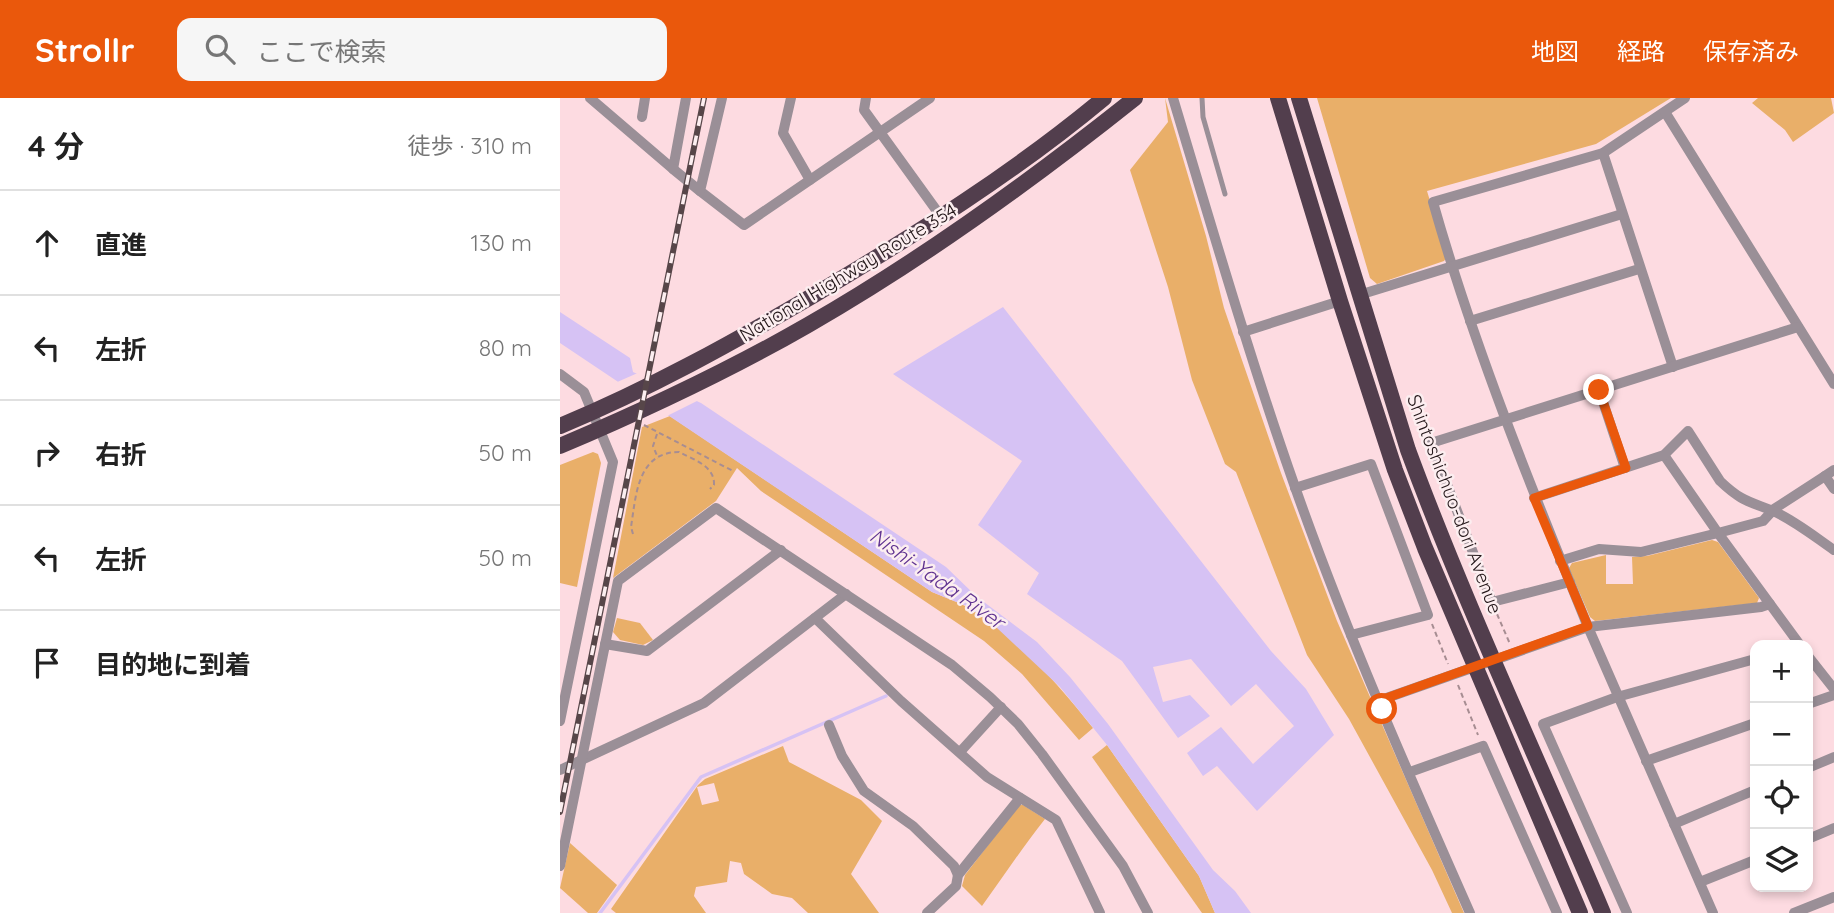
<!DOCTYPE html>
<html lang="ja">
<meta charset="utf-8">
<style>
:root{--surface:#fff;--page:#f6f6f6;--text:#222;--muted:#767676;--line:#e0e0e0;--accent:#ea580c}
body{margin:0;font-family:Quicksand,"Noto Sans JP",sans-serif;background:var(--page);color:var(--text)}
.controls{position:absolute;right:21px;bottom:21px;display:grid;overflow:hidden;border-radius:14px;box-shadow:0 4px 10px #0003}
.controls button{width:63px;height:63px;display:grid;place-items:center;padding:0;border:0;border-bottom:2px solid var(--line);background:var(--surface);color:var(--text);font:35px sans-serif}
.stop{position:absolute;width:21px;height:21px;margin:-16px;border:5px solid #ea580c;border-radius:50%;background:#fff}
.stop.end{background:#ea580c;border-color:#fff;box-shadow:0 2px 7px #0008}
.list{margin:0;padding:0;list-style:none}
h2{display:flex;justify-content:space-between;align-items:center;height:91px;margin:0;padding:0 28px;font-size:30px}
h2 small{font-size:23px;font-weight:400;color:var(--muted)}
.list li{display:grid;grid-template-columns:46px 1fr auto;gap:21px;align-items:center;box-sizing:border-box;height:105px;padding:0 28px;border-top:2px solid var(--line)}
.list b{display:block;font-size:26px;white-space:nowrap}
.list em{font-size:23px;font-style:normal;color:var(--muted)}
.icon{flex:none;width:38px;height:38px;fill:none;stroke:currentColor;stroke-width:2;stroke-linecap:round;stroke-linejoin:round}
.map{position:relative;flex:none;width:1274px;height:815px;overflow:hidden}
header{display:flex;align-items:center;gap:42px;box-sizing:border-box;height:98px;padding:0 35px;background:var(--accent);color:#fff}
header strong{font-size:33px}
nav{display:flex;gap:38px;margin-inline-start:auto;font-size:24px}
.search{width:490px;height:63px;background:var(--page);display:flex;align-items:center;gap:18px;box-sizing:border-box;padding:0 24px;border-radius:14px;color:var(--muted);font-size:26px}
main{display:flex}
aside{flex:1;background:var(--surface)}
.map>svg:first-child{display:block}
</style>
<header>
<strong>Strollr</strong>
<div class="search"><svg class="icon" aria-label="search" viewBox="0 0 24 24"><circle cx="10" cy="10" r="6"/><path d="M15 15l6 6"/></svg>ここで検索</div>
<nav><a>地図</a><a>経路</a><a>保存済み</a></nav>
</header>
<main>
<aside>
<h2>4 分<small>徒歩 · 310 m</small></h2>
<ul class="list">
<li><svg class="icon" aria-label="ahead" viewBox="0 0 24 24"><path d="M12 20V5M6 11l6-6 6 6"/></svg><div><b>直進</b></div><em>130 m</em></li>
<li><svg class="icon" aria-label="left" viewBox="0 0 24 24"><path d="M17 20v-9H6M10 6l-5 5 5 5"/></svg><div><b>左折</b></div><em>80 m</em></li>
<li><svg class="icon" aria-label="right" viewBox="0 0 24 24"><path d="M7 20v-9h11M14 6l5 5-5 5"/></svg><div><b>右折</b></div><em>50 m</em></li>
<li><svg class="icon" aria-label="left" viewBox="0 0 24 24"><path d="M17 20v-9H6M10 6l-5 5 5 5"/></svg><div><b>左折</b></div><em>50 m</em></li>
<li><svg class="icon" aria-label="arrive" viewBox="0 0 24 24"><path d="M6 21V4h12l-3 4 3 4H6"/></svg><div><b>目的地に到着</b></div></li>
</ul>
</aside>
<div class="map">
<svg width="1274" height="815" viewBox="0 0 1274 815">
<rect width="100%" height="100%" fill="#fddbe1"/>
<!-- green -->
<g fill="#e9af69" fill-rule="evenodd">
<polygon points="605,0 646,138 664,210 721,375 777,523 904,815 892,815 872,772 789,621 747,557 676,374 665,366 632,282 608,189 570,72 608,24"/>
<polygon points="757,0 1111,0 1036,46 867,93 887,159 884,163 817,186 810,180"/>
<polygon points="1198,0 1271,0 1274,15 1233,44 1225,32 1192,5"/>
<path d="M 110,318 L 372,494 C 383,499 396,503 407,509 C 452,532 502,591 533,630 L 519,642 L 462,576 L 424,543 L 201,393 L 177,370 L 156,403 L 53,480 L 82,329 Z"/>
<polygon points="33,354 38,356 41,365 17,489 0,485 0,367"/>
<polygon points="1152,442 1158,444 1199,500 1197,505 1035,523 1030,519 1009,470 1012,465 1046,457 1046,486 1073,486 1072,459 1087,458"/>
<polygon points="57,520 80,525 93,542 83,547 60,542 53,534"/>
<polygon points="547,647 639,778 655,815 642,815 532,659"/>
<path d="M 223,648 L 229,664 L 301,702 L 322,723 L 291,776 L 319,815 L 248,815 L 232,800 L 212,796 L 184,776 L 181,765 L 170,763 L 167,784 L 136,789 L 134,798 L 146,815 L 56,815 L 51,811 L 138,687 L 145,681 ZM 154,685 L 159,703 L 142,707 L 137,689 Z"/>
<path d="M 459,707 L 463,707 L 485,721 C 462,750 443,779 422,808 L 402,788 L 405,777 Z"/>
<polygon points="10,745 57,787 37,815 28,815 0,790"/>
</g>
<!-- water -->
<g fill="#d6c2f4">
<polygon points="443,209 711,553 746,591 774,637 697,713 657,668 643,678 627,655 661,629 693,666 734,628 696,586 671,608 631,561 593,569 603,604 630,597 650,618 618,640 562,563 467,496 479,475 418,427 462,363 333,276"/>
<polygon points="0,214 70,260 73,274 141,305 386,469 416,498 477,544 510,579 548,626 653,772 675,793 691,815 655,815 639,778 547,647 500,589 437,530 409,509 372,494 0,245"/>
</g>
<!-- pier -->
<polygon fill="#fddbe1" points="80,274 141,301 105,319 55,285"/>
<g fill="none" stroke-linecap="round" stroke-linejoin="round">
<!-- stream -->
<polyline stroke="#d6c2f4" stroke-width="3.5" points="40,815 141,679 326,598"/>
<!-- path -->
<g stroke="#a78d92" stroke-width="2" stroke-dasharray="5 3.5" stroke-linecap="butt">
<polyline points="84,327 173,373"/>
<polyline points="97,336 93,348 98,360"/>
<path d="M 73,436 L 71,429 C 76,398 77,354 119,354 C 134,362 155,368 154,387 L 150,391"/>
<polyline points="937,516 950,546"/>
<polyline points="872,526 888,566"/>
<polyline points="898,587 918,637"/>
</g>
<!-- service -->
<polyline stroke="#9a8f97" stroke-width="5" points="642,0 643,19 665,96"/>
<!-- minor -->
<g stroke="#9a8f97" stroke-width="10">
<polyline points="30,0 113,71 126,0"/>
<polyline points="162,0 140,93 184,127 370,0"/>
<polyline points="231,0 223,35 250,82"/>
<polyline points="306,0 304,12 382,120"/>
<path d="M 613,0 C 652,130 690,261 735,389 C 786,534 848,675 910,815"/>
<path d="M 1125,0 L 1043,55 L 873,104 C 914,249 971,389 1028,529 L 1201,509 L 1210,506"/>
<polyline points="1105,14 1274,286"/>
<polyline points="82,19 85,0"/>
<polyline points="1043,55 1113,269"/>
<polyline points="113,71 140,93"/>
<polyline points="799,197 1062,116"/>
<polyline points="910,223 1079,171"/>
<polyline points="683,234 780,203"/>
<polyline points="0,276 24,294 53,364 0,623"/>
<polyline points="1039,292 1065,370"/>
<polyline points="1104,357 1158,435 1203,423 1214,411 1265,378"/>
<polyline points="1274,372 1265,378 1274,391"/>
<polyline points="735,390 811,366 868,517 791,537"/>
<path d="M 974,400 L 1104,357 L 1128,333 L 1160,383 C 1181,403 1188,403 1213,413 C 1234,422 1255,439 1274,452"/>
<polyline points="1000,463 1039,451 1081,454 1158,435 1240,547"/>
<polyline points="1010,484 932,504 871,345 1238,229"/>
<polyline points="255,520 341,603 427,679 496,722 540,815"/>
<polyline points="45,546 87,553 221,452"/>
<polyline points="1248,558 1274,591"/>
<polyline points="818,603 1028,529 1153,815"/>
<polyline points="1248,606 1274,597"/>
<polyline points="269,627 282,658 304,693 353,728 394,768 398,777"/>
<polyline points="400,654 441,609"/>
<polyline points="1086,663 1195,625"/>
<polyline points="1248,670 1274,659"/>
<polyline points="0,672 144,605 286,496"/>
<polyline points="850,674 923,648 997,815"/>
<polyline points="1114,726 1195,692"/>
<polyline points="1248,741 1274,730"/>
<polyline points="0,768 58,483 156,410 392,567 430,599 458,626 482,656 563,768 588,815"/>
<polyline points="1140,784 1195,762"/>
<polyline points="367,815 396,788 398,777 460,700"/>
<polyline points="1067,815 983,626 1057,599 1195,561"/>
<polyline points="1234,815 1274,799"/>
</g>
<!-- trunk -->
<g stroke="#523e4d" stroke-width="16">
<polyline points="718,0 780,203 835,372 865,450 1020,815"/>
<path d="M 739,0 L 848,352 C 906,509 978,661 1043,815"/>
<path d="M 0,328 C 89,291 172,245 254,197 C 355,137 454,75 544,0"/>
<path d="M 0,348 C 85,312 168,273 248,227 C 363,161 471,83 575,0"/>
</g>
<!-- rail casing -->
<g stroke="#574649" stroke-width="6">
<polyline id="rail" points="0,714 144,0"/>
</g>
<!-- rail -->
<use href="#rail" stroke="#fceef0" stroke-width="3.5" stroke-dasharray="10" stroke-linecap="butt"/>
</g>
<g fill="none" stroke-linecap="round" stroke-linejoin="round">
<!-- route -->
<polyline stroke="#ea580c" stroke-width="9" points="822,611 818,603 1028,528 974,400 1066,370 1039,292"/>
</g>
<g text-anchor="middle" stroke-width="5" stroke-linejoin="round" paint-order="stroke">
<!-- street labels -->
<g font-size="19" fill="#221618" stroke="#fceef0">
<text transform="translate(288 174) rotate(-31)" y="7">National Highway Route 354</text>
<text transform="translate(895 406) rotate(69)" y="7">Shintoshichuo-dori Avenue</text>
</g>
<!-- water labels -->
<g font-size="21" font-style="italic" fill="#603391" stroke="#fceef0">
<text transform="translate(377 481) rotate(35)" y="7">Nishi-Yada River</text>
</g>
</g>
</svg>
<div class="controls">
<button>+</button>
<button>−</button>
<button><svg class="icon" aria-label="locate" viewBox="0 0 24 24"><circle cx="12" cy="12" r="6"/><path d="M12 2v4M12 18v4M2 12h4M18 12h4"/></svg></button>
<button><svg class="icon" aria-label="layers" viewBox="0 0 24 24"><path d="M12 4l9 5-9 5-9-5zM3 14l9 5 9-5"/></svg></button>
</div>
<div class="stop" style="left:822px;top:611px"></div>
<div class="stop end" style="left:1039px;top:292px"></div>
</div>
</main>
